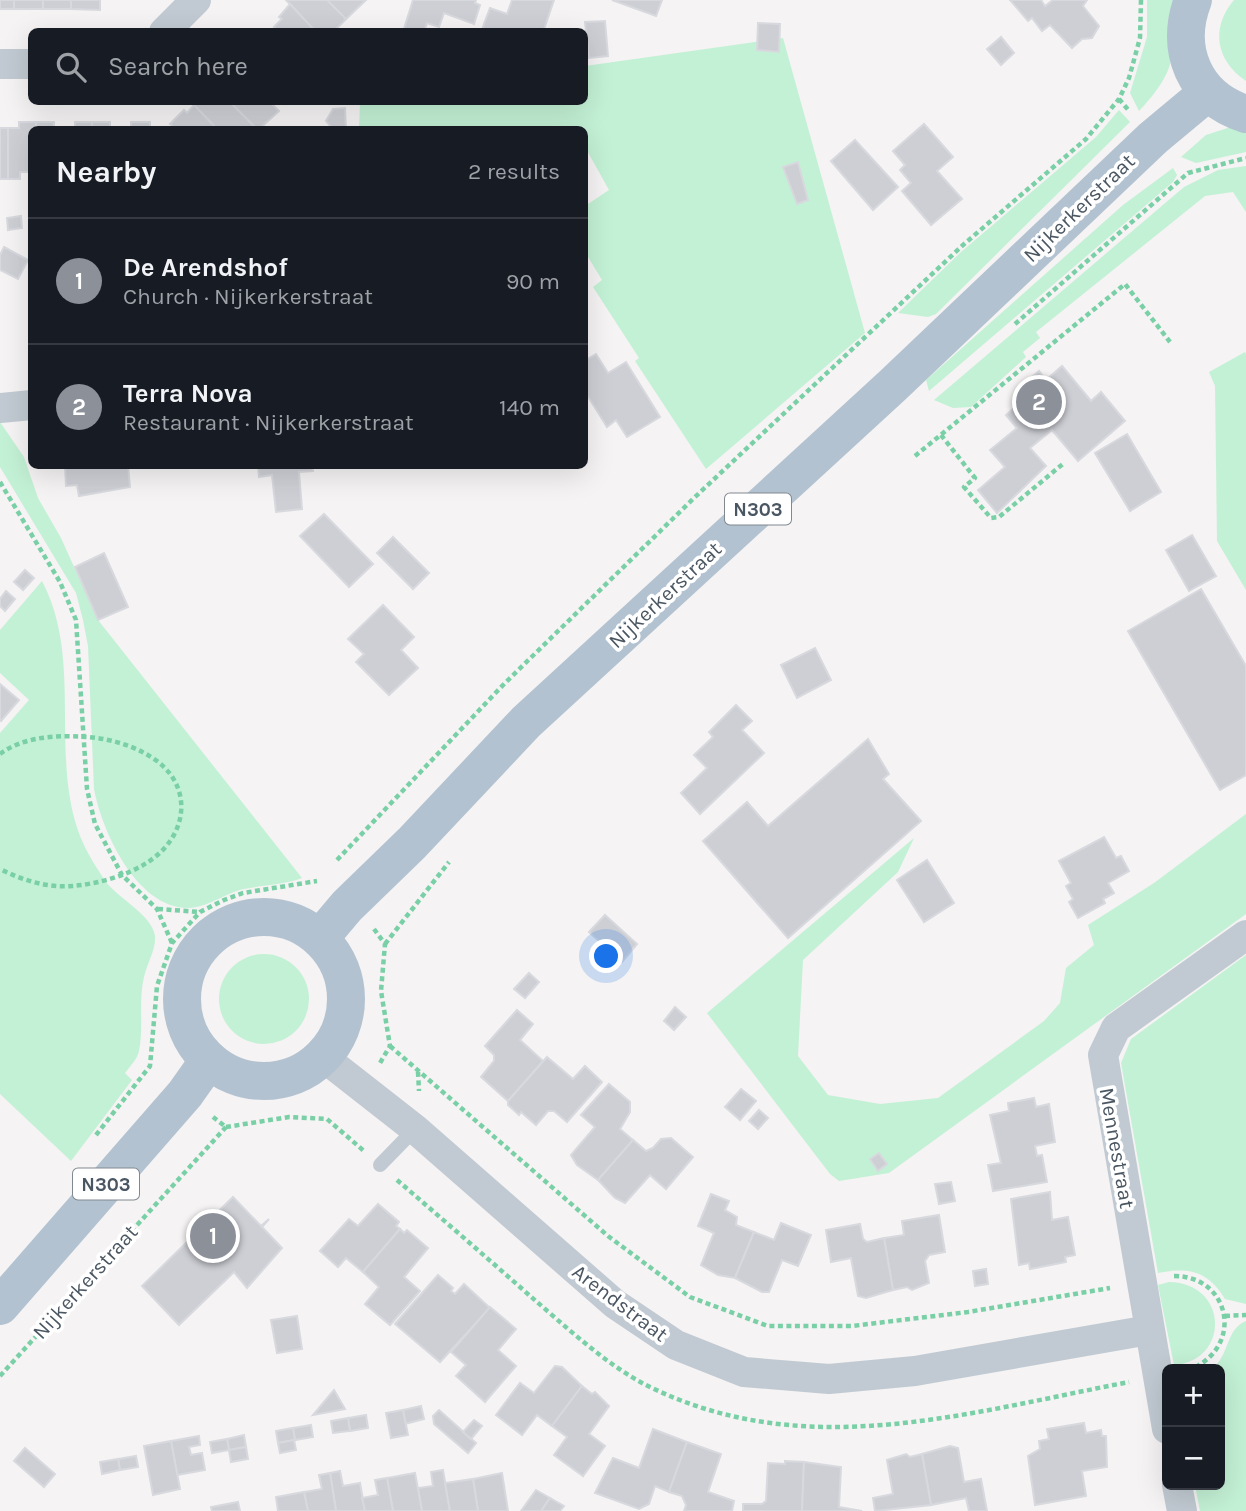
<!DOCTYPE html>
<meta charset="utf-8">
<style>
:root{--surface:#171b24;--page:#20242c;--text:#f1f3f6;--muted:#9ea1a6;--line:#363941;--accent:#8c9099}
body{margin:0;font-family:Karla,sans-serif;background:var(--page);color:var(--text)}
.controls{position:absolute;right:21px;bottom:21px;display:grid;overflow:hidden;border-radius:10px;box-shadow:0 7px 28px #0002}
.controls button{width:63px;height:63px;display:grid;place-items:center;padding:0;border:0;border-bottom:2px solid var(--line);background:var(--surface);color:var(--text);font:35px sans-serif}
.you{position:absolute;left:607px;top:957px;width:24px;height:24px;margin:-18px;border:5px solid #fff;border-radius:50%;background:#1a73e8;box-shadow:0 0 0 10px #1a73e833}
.badge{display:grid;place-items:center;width:46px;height:46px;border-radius:50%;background:var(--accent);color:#fff;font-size:23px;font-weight:700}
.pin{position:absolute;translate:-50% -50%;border:4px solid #fff;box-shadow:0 2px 7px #0006}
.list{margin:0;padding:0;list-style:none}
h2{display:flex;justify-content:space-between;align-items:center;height:91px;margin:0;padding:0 28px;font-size:30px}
h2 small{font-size:23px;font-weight:400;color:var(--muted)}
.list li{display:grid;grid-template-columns:46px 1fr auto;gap:21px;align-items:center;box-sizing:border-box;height:126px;padding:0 28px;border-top:2px solid var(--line)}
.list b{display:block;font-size:26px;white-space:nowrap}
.list p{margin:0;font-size:23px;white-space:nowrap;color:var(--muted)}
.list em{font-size:23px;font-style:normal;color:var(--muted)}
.icon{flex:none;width:38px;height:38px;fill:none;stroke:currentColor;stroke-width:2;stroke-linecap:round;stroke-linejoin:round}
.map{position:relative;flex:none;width:1246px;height:1511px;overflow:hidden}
.search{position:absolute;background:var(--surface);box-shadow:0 7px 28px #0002;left:28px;top:28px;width:560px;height:77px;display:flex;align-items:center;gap:18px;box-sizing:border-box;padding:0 24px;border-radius:10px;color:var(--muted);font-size:26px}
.panel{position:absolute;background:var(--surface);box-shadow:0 7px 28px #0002;left:28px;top:126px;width:560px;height:343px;border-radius:10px}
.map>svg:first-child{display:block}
</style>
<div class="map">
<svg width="1246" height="1511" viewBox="0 0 1246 1511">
<rect width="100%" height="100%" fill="#f5f3f3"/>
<!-- green -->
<g fill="#c3f1d5">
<path d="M 1147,0 L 1176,0 C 1173,54 1179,69 1139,111 L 1130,93 L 1147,37 Z"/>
<path d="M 1234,0 L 1246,0 L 1246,81 C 1216,61 1210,28 1234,0 Z"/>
<polygon points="783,38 865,333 706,469 635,361 639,358 593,287 602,280 585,252 585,206 609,190 585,147 584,130 359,130 360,102 584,102 585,66"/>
<polygon points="1119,110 1130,122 936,314 928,317 898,313 961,252 1096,137"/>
<polygon points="1234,126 1246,127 1246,152 1196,163 1181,157 1206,135"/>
<polygon points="1246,166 1246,212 1233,192 1205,196 1036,332 1040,338 1023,352 1026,357 971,407 953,408 934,400 1184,187 1218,170"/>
<polygon points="1173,168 1177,175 1173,182 929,391 926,380 1123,205"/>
<polygon points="1245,352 1246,354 1246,590 1217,541 1215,386 1209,372"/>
<path d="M 0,422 L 24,457 L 38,498 L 61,538 L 98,620 L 302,878 C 284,885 263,885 244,889 C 225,893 207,908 188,908 C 137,908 102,832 94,789 L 88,646 L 83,620 L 76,593 L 0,467 Z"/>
<path d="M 42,581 C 81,655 53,742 75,821 C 81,843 93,863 106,882 C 119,899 152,915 155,936 C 156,950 147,963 144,977 C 138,1001 144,1027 139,1051 C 137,1060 130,1066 125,1073 L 132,1080 L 71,1161 L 0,1094 L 0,733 L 29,700 L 0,673 L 0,630 Z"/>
<polygon points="1246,814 1246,914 889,1173 839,1181 830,1174 707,1013 914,838 898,872 803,960 798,1056 828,1095 880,1104 938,1098 1044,1021 1060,1003 1066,968 1094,945 1088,925 1154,883"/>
<circle cx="264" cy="999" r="45"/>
<path d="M 1246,955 L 1246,1304 L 1225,1299 C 1208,1271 1189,1267 1158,1273 L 1121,1063 L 1131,1039 Z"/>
<path d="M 1169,1282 C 1229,1283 1230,1361 1174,1365 L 1158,1285 Z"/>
<path d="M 1246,1321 L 1246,1511 L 1200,1511 L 1195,1485 L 1220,1485 L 1220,1369 L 1212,1369 C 1230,1355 1225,1330 1246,1321 Z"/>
</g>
<!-- building -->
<g fill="#cdcfd5" stroke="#d7d9de" stroke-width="2">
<rect x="0" y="0" width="14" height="9"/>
<rect x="14" y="0" width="29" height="9"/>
<rect x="43" y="0" width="28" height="9"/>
<polygon points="71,0 100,0 100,10 71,9"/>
<polygon points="327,0 366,0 346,19"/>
<polygon points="327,0 346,19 333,32 316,32 286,0"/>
<polygon points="413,0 476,0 475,3 480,5 474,24 444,13 439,27 427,23 424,32 403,32"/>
<polygon points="512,0 554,0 543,32 481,32 490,8 507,14"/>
<polygon points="612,0 662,0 656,16"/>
<polygon points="1010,0 1041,0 1045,6 1053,0 1087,0 1083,6 1099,26 1092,38 1082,39 1072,48 1050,25 1042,31 1032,18 1028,21"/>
<polygon points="290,4 316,32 279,32 274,27 282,19 279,17"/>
<polygon points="605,21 608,56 589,58 585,22"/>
<polygon points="758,23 780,24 779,52 757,50"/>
<polygon points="1001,37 1014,53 1001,65 987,49"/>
<polygon points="198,102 230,102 258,130 218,130 194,105"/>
<polygon points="230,102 270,102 279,111 258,130"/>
<polygon points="194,105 218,130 178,130 170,124 184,110 187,113"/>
<polygon points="345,108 346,130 334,130 326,121 333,109"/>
<polygon points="19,122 36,122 36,130 32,130 32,172 20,172 20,179 8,179 8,128 19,128"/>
<polygon points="36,122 54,122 54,128 64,130 36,130"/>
<polygon points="75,122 92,122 92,130 64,130 75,128"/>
<polygon points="92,122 110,122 110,129 120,130 92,130"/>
<polygon points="131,122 150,122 150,129 120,130 131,129"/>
<polygon points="924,124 953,157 937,171 962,199 931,225 902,191 911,183 900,170 905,165 893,151"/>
<rect x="0" y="128" width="8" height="51"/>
<polygon points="855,140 898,187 873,210 831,161"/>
<polygon points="798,162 808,200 797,204 783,167"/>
<polygon points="21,216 22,228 8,230 7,218"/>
<polygon points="4,247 28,260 18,279 0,270 0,255"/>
<polygon points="596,354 608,373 626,362 660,417 627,437 616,420 607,427 584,390 584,361"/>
<polygon points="1062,366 1091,401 1101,392 1125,421 1078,461 1052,430 1030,448 1046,466 997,513 978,490 1005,467 990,450 1017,428 1006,415 1025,398 1018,389 1039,371 1046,380"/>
<polygon points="1127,434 1161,492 1130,511 1095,453"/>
<polygon points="65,466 128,466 130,487 79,496 77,485 66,486"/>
<polygon points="258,466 312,466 313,471 299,472 302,509 276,512 272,475 259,477"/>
<polygon points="324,514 373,564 349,587 300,536"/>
<polygon points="1192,535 1216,576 1189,591 1166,550"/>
<polygon points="393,537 429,573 413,589 377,553"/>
<polygon points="104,553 128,607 98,620 75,567"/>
<polygon points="25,570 34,578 23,590 14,582"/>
<polygon points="1201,589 1246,666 1246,775 1220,790 1128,631"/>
<polygon points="6,591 15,599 5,611 0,606 0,599"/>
<polygon points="383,605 414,637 401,650 418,668 389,695 356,662 364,654 348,639"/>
<polygon points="815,648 831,680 797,698 781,665"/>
<polygon points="0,684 19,700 1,721 0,720"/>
<polygon points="736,705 752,721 742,730 764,753 700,814 681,793 707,768 694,755 713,737 709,732"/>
<polygon points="868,739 889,774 883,779 921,821 788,938 703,841 747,802 768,826"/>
<polygon points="1104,837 1116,858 1121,856 1129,871 1108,883 1114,893 1103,899 1105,903 1078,918 1069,902 1073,899 1066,886 1071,883 1059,861"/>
<polygon points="927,860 954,903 924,922 897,880"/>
<polygon points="605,915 637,944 622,962 589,932"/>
<polygon points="529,973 539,982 525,998 514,989"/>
<polygon points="675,1007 686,1017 674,1030 664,1021"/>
<polygon points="517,1010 533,1024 520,1040 543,1061 508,1101 481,1077 494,1061 494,1055 485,1046"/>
<polygon points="547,1057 573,1079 585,1066 602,1082 567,1122 554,1111 548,1111 536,1125 521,1112 519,1115 508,1105 508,1101"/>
<polygon points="609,1084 630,1102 630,1112 620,1129 633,1140 598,1180 577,1165 571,1155 595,1127 581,1115"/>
<polygon points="741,1089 756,1101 740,1120 725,1107"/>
<polygon points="1034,1098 1036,1107 1049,1104 1055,1142 1035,1146 1037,1156 1042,1155 1047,1182 993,1191 988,1165 1001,1163 990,1115 1009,1111 1008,1103"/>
<polygon points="759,1110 768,1118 758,1129 749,1121"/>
<polygon points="671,1138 693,1157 666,1189 650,1175 625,1203 615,1198 598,1180 633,1140 646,1151 653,1148 661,1139"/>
<polygon points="879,1153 887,1164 878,1171 870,1159"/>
<polygon points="951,1182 955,1201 939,1204 935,1184"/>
<polygon points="1050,1192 1052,1220 1068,1217 1075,1255 1065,1257 1066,1262 1030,1269 1029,1263 1019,1265 1011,1199"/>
<polygon points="711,1194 729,1201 725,1210 737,1217 736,1225 754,1232 735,1278 718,1275 701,1265 714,1233 698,1226"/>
<polygon points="233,1197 261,1226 269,1219 262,1227 282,1248 247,1288 234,1272 179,1325 142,1286"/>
<polygon points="378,1204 399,1222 396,1226 400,1229 363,1272 346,1258 338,1267 320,1251 349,1219 358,1226"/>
<polygon points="939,1215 945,1252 929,1255 925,1261 929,1283 912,1290 907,1287 893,1290 884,1238 904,1235 902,1221"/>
<polygon points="781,1223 811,1235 798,1266 782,1260 769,1292 762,1292 735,1278 754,1232 774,1240"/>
<polygon points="860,1224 863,1239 867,1242 884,1238 893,1290 866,1298 858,1296 851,1258 831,1262 826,1230"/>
<polygon points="400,1229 404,1233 407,1230 428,1248 404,1277 420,1291 390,1325 365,1304 379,1287 363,1272"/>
<polygon points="986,1269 988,1284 975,1286 973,1271"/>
<polygon points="438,1275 453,1288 451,1291 455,1294 464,1284 490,1308 440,1362 395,1324"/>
<polygon points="490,1307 516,1329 498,1350 516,1366 485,1402 456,1376 466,1365 451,1352"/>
<polygon points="297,1316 302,1349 277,1353 271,1320"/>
<polygon points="555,1366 562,1367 582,1386 552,1426 537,1415 522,1435 496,1415 520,1383 534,1393"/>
<polygon points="582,1386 592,1394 595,1392 609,1406 589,1434 605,1446 583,1476 554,1455 567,1437 552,1426"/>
<polygon points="334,1390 345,1409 313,1415"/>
<polygon points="421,1406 424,1419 405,1424 403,1410"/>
<polygon points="403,1410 408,1435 391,1438 386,1413"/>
<polygon points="439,1410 476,1443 468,1453 434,1424 433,1416"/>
<polygon points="366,1415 368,1428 350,1431 348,1418"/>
<polygon points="348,1418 350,1431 333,1433 331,1421"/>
<polygon points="474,1420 482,1426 471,1439 463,1432"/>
<polygon points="1084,1423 1086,1433 1101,1430 1102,1436 1106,1436 1107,1467 1082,1471 1086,1496 1035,1505 1028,1456 1040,1449 1039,1441 1049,1439 1047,1429"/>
<polygon points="311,1425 313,1437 295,1440 293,1428"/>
<polygon points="293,1428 295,1440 278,1443 276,1431"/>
<polygon points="653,1429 687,1442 669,1492 655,1486 649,1504 639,1509 595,1493 613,1458 639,1468"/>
<polygon points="244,1435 246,1447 229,1450 227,1439"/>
<polygon points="199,1436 200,1445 189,1447 191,1455 202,1453 205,1470 177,1475 171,1441"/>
<polygon points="227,1439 229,1450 212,1453 210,1442"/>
<polygon points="294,1440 296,1450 280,1453 278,1443"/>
<polygon points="171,1441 180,1489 153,1495 144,1446"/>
<polygon points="687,1442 721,1454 708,1492 734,1501 732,1511 684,1511 686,1505 682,1496 669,1492"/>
<polygon points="950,1446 958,1448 964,1482 981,1479 987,1511 969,1511 966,1498 931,1505 922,1454"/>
<polygon points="246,1447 248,1459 231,1462 229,1450"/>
<polygon points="25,1448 55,1474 44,1487 14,1461"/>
<polygon points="906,1454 910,1457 922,1454 931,1505 875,1511 873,1498 893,1494 887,1460"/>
<polygon points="136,1456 138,1467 120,1470 118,1459"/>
<polygon points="118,1459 120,1470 102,1474 100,1462"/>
<polygon points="785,1461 804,1462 802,1511 743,1511 743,1504 762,1504 766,1501 768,1463 785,1464"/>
<polygon points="804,1462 841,1467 839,1507 862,1511 802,1511"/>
<polygon points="443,1470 450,1511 422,1511 418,1488 433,1486 431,1472"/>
<polygon points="340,1471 343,1486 360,1483 365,1511 336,1511 330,1473"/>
<polygon points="330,1473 336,1511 308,1511 304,1492 322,1489 319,1475"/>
<polygon points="415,1473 422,1511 393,1511 387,1478"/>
<polygon points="502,1473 508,1511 478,1511 473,1479"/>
<polygon points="387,1478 393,1511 365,1511 362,1498 378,1495 375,1480"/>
<polygon points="473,1479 478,1511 450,1511 445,1483"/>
<polygon points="536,1490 550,1498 541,1511 521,1511"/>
<polygon points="304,1492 308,1511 278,1511 276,1497"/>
<polygon points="550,1498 564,1506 560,1511 541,1511"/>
<polygon points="238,1502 240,1511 212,1511 211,1507"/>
</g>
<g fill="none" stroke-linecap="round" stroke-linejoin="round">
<!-- path -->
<g stroke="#7ad0a6" stroke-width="4.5" stroke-dasharray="5 3.5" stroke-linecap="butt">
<polyline points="1119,99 1130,112"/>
<polyline points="1015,324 1188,173 1246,158"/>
<polyline points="941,435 975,478 964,487 991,518 999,517 1064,463"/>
<polyline points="915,456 1125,284 1170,342"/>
<polyline points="0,482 60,582 76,620 87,789 95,824 122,875 157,909 172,943"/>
<path d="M 0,754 C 24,736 58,735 87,737 C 112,739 136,746 157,761 C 194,789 187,837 148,862 C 127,876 97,884 72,886 C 47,888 22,880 0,869"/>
<polyline points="337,860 505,683 694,498 963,245 1086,139 1119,99 1129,78 1140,38 1141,0"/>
<polyline points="158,909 200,912"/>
<polyline points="374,929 385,944 381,991 390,1046 380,1063"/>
<polyline points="385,944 449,862"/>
<polyline points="390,1046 608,1236 690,1297 768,1326 852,1326 968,1312 1110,1288"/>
<polyline points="418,1072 419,1091"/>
<polyline points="213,1117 226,1127"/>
<polyline points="226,1127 289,1117 327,1119 364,1151"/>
<polyline points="96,1135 150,1066 157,986 172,943 200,912 224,900 243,893 317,881"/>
<path d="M 397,1180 C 441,1218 485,1256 529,1295 C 564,1325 605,1364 646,1385 C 803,1464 966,1413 1129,1382"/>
<path d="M 1174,1276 C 1231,1276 1244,1347 1191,1369"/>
<polyline points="1225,1316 1246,1315"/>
<polyline points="0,1376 226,1127"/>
</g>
<!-- service -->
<polyline stroke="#c1cad2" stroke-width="14" points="380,1165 415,1129"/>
<!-- minor -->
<g stroke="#c1cad2" stroke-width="30">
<polyline points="164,32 196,0"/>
<polyline points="0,64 32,64"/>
<polyline points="0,408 32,405"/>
<polyline points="323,1057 415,1129 615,1304 676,1345 744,1372 829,1379 915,1371 1149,1330"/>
<polyline points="1167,1429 1103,1055 1116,1028 1246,935"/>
<polyline points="1177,1485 1182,1511"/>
</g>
<!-- primary -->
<g stroke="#b3c2d1" stroke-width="38">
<path d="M 1193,0 C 1174,49 1194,98 1246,114"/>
<circle cx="264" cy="999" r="82"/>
<polyline points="320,938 347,906 412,843 526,722 892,386 1153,138 1207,93"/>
<polyline points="0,1306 185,1094 209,1060"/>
</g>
</g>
<g text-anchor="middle" stroke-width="7" stroke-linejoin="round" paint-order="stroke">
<!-- shield labels -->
<g fill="#fff" stroke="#808990" stroke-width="2">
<rect x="725" y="493.5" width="66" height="31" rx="5"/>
<rect x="73" y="1168.5" width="66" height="31" rx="5"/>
</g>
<g font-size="19" font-weight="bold" fill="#4a5661">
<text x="758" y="516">N303</text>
<text x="106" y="1191">N303</text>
</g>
<!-- street labels -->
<g font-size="21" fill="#4a5661" stroke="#fff">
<text transform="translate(1079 208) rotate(-44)" y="7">Nijkerkerstraat</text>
<text transform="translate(665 595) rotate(-43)" y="7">Nijkerkerstraat</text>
<text transform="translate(1117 1148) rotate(80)" y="7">Mennestraat</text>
<text transform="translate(85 1282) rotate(-48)" y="7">Nijkerkerstraat</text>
<text transform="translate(620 1303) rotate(37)" y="7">Arendstraat</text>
</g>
</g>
</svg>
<div class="controls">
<button>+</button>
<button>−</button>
</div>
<div class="you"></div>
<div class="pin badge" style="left:213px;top:1236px">1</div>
<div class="pin badge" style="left:1039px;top:402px">2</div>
<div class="search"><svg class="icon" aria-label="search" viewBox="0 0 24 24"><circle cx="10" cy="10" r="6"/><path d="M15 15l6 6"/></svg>Search here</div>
<section class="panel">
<h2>Nearby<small>2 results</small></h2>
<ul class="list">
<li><span class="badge">1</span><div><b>De Arendshof</b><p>Church · Nijkerkerstraat</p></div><em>90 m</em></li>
<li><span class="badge">2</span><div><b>Terra Nova</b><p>Restaurant · Nijkerkerstraat</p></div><em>140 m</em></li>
</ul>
</section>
</div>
